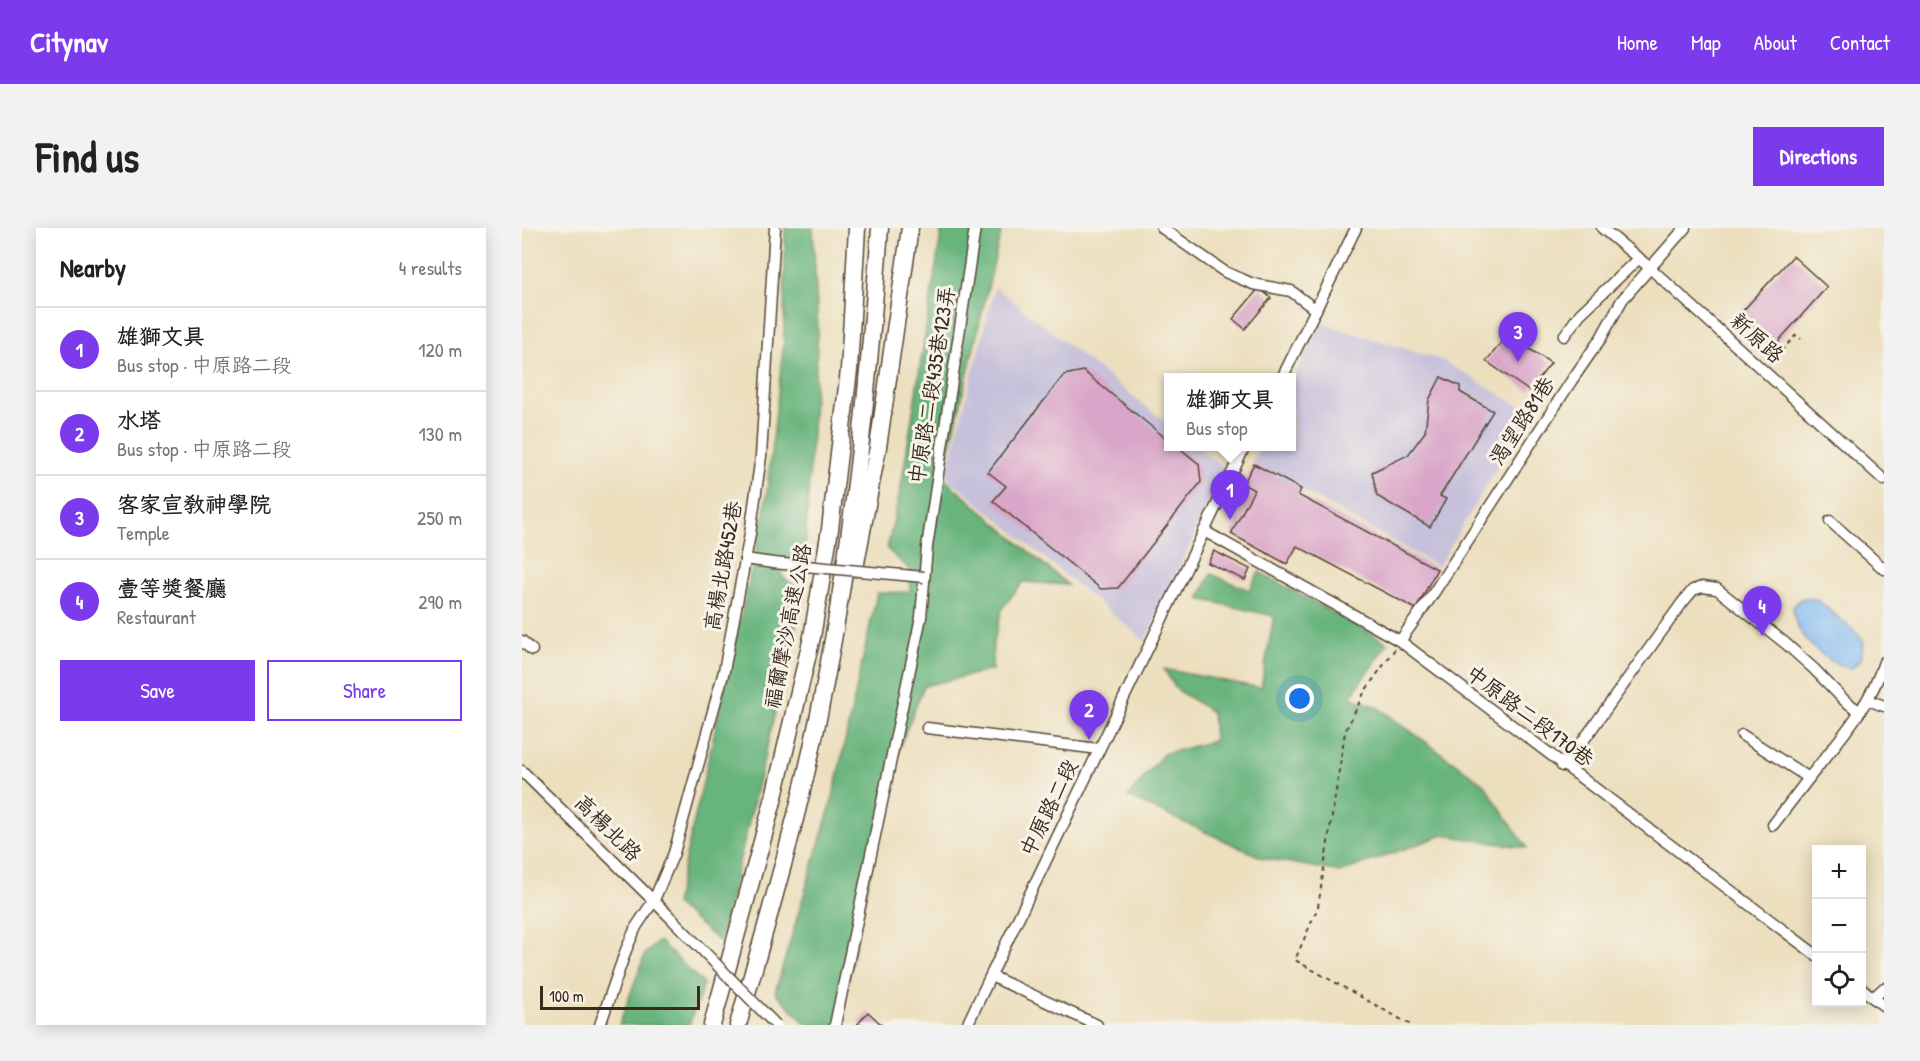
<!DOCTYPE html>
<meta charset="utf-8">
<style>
:root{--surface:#fff;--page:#f2f2f2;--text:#222;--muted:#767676;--line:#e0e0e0;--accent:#7c3aed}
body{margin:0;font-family:"Patrick Hand","LXGW WenKai TC",sans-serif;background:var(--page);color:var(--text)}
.controls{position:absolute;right:18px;bottom:18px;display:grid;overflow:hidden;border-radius:0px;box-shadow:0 3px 15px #0003}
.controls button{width:54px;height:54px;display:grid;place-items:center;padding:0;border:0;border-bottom:2px solid var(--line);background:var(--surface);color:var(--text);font:30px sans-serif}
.scale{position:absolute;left:18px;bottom:15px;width:160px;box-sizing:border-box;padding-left:6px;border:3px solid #3b2a1e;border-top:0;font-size:16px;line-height:21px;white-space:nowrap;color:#3b2a1e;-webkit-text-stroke:4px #f7f3e8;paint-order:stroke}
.you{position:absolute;left:778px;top:471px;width:21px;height:21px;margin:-15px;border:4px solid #fff;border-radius:50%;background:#1a73e8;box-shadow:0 0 0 9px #1a73e833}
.badge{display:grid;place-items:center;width:39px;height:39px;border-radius:50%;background:var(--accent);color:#fff;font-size:20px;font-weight:700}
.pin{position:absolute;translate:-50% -50px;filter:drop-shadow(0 2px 3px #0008)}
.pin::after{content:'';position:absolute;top:32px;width:21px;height:18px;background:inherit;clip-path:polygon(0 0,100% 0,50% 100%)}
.popup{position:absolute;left:642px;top:145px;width:132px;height:78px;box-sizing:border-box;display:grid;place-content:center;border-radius:0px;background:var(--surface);filter:drop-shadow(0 2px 4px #0005);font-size:20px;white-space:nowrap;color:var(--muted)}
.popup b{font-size:22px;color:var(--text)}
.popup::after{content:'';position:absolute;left:50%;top:100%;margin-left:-12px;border:12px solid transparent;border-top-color:var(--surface)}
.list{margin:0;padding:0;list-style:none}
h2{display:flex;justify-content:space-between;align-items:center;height:78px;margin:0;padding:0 24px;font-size:26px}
h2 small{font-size:20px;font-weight:400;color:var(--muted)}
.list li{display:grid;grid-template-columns:39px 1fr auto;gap:18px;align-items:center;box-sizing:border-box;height:84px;padding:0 24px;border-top:2px solid var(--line)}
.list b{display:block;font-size:22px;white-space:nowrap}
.list p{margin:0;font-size:20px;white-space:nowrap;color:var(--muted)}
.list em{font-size:20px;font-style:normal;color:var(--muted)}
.actions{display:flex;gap:12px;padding:18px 24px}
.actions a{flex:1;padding:14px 0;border:2px solid var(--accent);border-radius:0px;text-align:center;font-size:21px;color:var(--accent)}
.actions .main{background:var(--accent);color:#fff}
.icon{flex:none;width:33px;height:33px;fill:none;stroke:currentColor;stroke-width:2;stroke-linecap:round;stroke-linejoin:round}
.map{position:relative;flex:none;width:1362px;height:797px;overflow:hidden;border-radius:0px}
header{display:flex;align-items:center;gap:36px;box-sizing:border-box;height:84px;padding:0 30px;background:var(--accent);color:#fff}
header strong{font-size:28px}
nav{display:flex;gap:33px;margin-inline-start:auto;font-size:21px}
.intro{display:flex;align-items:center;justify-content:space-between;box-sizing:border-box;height:144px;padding:0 36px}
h1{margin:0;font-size:42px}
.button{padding:15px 27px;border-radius:0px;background:var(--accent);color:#fff;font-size:21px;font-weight:700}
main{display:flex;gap:36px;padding:0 36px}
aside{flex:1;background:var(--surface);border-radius:0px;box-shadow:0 3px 15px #0003}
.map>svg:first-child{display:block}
</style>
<header>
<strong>Citynav</strong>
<nav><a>Home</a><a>Map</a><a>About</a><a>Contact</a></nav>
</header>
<div class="intro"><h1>Find us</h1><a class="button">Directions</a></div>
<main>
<aside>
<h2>Nearby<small>4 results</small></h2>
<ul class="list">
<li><span class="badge">1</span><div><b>雄獅文具</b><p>Bus stop · 中原路二段</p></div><em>120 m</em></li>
<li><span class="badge">2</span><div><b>水塔</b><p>Bus stop · 中原路二段</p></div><em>130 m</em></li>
<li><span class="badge">3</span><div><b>客家宣教神學院</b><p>Temple</p></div><em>250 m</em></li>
<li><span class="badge">4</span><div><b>壹等獎餐廳</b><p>Restaurant</p></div><em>290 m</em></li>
</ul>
<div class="actions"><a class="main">Save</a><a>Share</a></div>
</aside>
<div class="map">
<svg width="1362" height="797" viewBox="0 0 1362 797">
<rect width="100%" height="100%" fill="#f7f3e8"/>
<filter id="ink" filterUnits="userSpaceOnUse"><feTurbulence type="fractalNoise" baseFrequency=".0167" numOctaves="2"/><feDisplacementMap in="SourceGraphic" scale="12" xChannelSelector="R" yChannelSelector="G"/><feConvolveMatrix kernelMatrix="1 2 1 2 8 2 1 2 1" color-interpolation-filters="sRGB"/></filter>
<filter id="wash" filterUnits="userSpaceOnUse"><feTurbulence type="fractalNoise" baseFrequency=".008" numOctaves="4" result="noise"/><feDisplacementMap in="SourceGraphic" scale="24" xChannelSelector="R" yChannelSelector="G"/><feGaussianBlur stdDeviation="1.35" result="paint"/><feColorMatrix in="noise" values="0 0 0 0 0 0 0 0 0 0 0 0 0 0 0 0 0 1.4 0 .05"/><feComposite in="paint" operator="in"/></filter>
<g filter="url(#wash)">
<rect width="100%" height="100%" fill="#ecdfbe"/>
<!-- industrial -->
<g fill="#c6c0da">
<polygon points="473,59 646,196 646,218 675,219 703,240 623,413 424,248"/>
<polygon points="798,95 920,132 1008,184 916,339 730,234 738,219 770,218 770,153"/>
</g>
<!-- forest -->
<g fill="#68b47d" stroke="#526f4e" stroke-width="1.5">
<polygon points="263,0 291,0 296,103 282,339 260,341 260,349 282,364 198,714 153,676 242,288 262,113"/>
<polygon points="420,0 480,0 421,250 546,357 501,354 481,379 471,415 470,442 402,458 370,538 317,797 285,797 253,764 311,569 355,365 388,364 388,342 365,321 379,259"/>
<polygon points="737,344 866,415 828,469 855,479 962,556 1005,620 921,607 819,644 741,630 606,569 641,526 692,513 690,484 654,461 642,441 739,460 752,388 677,371 689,346 727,362"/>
<polygon points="137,713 182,756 167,797 97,797 123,726"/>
</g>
<!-- water -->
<path fill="#83bbf3" stroke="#5f7288" stroke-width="1.5" d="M 1280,370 L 1294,371 L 1337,407 L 1342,415 L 1338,432 L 1329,441 C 1303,434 1271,408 1271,379 Z"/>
<g id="blocks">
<!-- building -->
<g fill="#d9a5c8">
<polygon points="1271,28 1305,59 1252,118 1217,87"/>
<polygon points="737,60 749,70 723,101 711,91"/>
<polygon points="986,107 1029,135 1007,163 964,133"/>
<polygon points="561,143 646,212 646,218 655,218 677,236 679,254 596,360 579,361 471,273 484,258 466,244 542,147"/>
<polygon points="919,149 938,158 938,164 971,183 918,268 924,271 908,299 855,268 850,244 886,227 903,204 907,172"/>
<polygon points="732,236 779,261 776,267 915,341 894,381 775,318 765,336 709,306 732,262 721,256"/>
<polygon points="692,323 728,341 723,352 686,335"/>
<polygon points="346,784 360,797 335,797"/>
</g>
</g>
</g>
<g filter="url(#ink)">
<use href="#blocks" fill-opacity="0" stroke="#564536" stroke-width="1.5"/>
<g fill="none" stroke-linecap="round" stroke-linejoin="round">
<!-- minor casing -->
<g stroke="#564536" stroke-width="13">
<g id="minor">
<polyline points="640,0 703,44 731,56 769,63 794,82"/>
<polyline points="1080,0 1127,39 1362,252"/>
<polyline points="1042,108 1058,86 1117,30"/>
<polyline points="760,150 834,0"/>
<polyline points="1308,293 1362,341"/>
<polyline points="682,303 878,413 1294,727"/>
<polyline points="223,331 251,335"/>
<polyline points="0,413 10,422"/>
<polyline points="878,413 909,369 1050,152 1079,110 1100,72 1163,0"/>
<polyline points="1346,472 1362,478"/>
<polyline points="405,500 577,521"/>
<path d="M 1220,507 L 1287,550 C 1315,514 1348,479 1362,434"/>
<polyline points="1040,538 1056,520 1160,375 1171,362 1180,359 1195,361 1263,415 1292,441 1322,472 1338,484"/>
<polyline points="0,543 144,685"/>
<polyline points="1251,597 1287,550"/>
<polyline points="469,748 575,797"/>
<polyline points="1340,761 1362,778"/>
<polyline points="1351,770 1362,760"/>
<polyline points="78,797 104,722 114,699 132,672 152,625 202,443 228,306 239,228 253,0"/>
<polyline points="313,797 399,389 405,319 453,0"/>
<polyline points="445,797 723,218"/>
</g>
</g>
<!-- highway casing -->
<g stroke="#564536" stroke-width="19">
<g id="highway">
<polyline points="333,340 356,219 388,0"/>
<polyline points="190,797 251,573 290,409 308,301 327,142 335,0"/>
<path d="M 216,797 C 245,694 276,591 297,486 C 330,325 346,163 358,0"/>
</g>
</g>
<!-- path -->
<g stroke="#564536" stroke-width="2" stroke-dasharray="4.5 4.5" stroke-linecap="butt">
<polyline points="1247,136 1274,107 1279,111"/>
<polyline points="873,421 843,463 823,504 796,679 773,732 889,797"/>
</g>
<!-- minor -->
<use href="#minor" stroke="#fff" stroke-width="10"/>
<!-- highway -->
<use href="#highway" stroke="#fff" stroke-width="16"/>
<!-- minor-bridge casing -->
<g stroke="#564536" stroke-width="13" stroke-linecap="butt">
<g id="minor-bridge">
<polyline points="251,335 402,349"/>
<polyline points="144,685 254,797"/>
</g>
</g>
<!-- minor-bridge -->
<use href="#minor-bridge" stroke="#fff" stroke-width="10"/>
</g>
</g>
<g text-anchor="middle" stroke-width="6" stroke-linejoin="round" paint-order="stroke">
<!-- street labels -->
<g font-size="21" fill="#3b2a1e" stroke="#f7f3e8">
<text transform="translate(1235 110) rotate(42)" y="7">新原路</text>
<text transform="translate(410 157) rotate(-81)" y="7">中原路二段435巷123弄</text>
<text transform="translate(1000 193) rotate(-57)" y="7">渴望路81巷</text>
<text transform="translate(201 338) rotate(-80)" y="7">高楊北路452巷</text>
<text transform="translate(266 398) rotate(-79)" y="7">福爾摩沙高速公路</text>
<text transform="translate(1008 488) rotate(37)" y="7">中原路二段170巷</text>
<text transform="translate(527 580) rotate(-64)" y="7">中原路二段</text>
<text transform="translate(86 600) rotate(45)" y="7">高楊北路</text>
</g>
</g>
</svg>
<div class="controls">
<button>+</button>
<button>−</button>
<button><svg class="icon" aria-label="locate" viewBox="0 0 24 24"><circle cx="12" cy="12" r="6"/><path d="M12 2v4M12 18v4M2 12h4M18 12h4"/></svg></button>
</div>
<div class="scale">100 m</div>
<div class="you"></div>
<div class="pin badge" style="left:708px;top:292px">1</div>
<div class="popup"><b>雄獅文具</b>Bus stop</div>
<div class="pin badge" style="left:567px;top:512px">2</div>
<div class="pin badge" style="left:996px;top:134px">3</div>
<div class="pin badge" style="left:1240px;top:408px">4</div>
</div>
</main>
